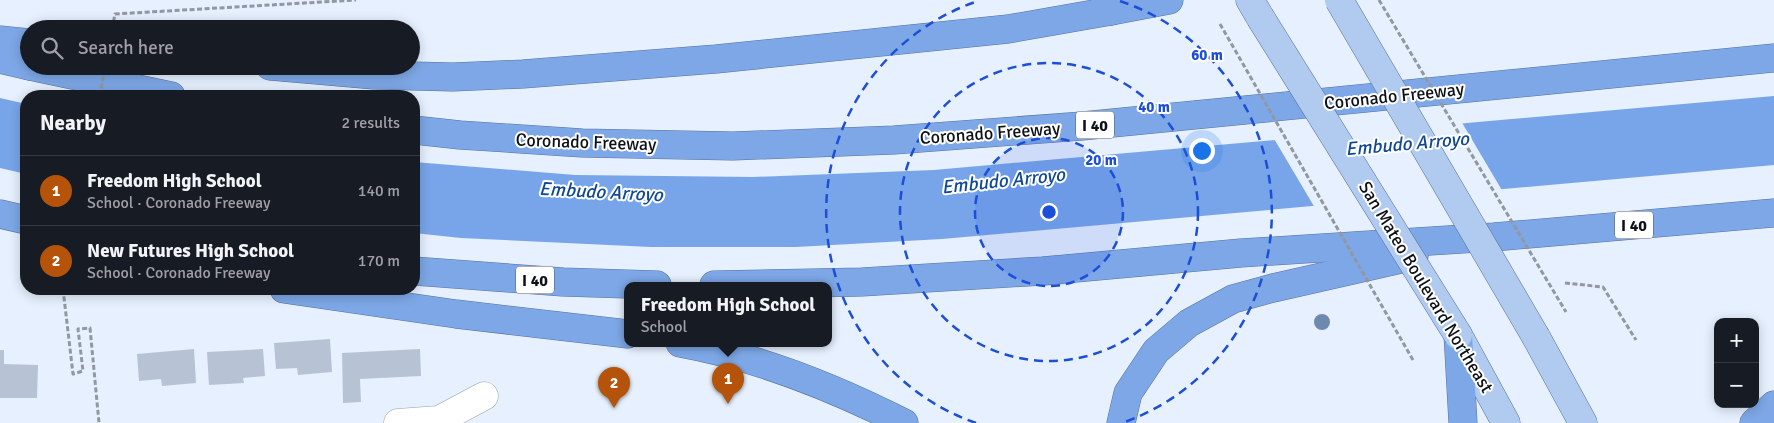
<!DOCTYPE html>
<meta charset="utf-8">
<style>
:root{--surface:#171b24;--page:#20242c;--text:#f1f3f6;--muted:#9ea1a6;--line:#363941;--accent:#b45309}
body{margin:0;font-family:Signika,sans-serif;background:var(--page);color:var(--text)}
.controls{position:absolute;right:15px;bottom:15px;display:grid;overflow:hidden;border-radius:10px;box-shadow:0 2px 12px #0003}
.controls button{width:45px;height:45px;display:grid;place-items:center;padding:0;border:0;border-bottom:1px solid var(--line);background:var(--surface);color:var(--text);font:25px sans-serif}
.you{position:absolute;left:1201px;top:150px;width:18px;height:18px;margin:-12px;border:4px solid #fff;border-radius:50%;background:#1a73e8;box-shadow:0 0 0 8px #1a73e833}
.badge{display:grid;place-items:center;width:32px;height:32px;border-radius:50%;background:var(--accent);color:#fff;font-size:16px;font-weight:700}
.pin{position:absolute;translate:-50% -41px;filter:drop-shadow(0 1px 2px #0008)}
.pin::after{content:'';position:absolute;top:26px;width:18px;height:15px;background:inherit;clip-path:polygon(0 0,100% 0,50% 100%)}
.popup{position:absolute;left:624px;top:282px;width:208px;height:65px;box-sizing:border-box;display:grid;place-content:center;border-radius:10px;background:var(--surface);filter:drop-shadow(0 1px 4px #0005);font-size:16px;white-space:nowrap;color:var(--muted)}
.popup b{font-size:19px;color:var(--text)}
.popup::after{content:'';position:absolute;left:50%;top:100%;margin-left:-10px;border:10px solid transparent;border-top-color:var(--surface)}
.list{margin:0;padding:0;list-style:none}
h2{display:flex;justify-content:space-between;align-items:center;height:65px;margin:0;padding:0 20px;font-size:21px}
h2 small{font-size:16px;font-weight:400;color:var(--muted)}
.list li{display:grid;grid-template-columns:32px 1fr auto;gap:15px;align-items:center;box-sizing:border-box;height:70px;padding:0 20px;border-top:1px solid var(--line)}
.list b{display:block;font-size:19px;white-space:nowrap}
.list p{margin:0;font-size:16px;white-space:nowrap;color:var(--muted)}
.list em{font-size:16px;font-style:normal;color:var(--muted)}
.icon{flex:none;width:28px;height:28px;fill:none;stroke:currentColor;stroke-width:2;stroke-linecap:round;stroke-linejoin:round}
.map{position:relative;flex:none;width:1774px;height:423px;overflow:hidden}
.search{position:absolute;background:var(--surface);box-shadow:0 2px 12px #0003;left:20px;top:20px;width:400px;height:55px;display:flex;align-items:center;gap:12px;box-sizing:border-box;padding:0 18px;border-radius:28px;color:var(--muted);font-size:19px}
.panel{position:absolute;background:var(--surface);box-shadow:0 2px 12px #0003;left:20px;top:90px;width:400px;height:205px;border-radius:20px}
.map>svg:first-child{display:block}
</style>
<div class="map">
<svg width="1774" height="423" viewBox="0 0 1774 423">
<rect width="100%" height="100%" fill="#e6f0fe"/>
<!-- water -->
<g fill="#78a5e9">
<polygon points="1774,96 1774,165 942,239 796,247 651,247 461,238 414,233 414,162 575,175 753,177 934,170"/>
<polygon points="0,98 26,104 26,174 0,168"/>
</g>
<!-- pier -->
<polygon fill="#e6f0fe" points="1461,121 1503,192 1315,208 1273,137"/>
<!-- building -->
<g fill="#b7c3d4">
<polygon points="330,339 332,372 298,375 297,368 276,369 274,343"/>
<polygon points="194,349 196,383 162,386 161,379 139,381 137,354"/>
<polygon points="263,349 265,376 243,378 244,383 209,385 207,352"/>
<polygon points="420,349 421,376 360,379 361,402 343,403 342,353"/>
<polygon points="0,350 4,350 4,364 38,365 37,398 0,398"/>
</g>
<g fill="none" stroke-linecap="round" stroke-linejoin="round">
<!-- minor casing -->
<g stroke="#96a1b2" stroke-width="29">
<polyline id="minor" points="398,423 439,420 484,396"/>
</g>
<!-- major casing -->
<g stroke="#56729e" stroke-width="29">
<g id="major">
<polyline points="1250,0 1260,17"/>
<polyline points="1458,335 1506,423"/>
<polyline points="1536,337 1583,423"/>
</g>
</g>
<!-- highway casing -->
<g stroke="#56729e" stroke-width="29">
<g id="highway">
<polyline points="1111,11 1169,0"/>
<polyline points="0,40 29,43"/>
<polyline points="0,59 29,66"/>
<polyline points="30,66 171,96"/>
<polyline points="270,66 374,75 453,77 523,74 716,59 1008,29 1111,11 1120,0"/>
<polyline points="414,130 460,135 582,143 733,146 894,140 1082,126 1774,58"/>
<polyline points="0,214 26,220"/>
<polyline points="414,271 563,282 657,285"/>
<polyline points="714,285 862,282 1043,271 1241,253 1494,237 1774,213"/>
<polyline points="284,289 456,314 628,334"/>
<polyline points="1458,335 1463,423"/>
<path d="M 680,343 C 758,357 833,387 904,423"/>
<polyline points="1121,423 1128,393 1156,351 1189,323 1233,299 1273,288 1414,256"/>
<polyline points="1754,423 1774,405"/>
</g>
</g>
<!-- path -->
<g stroke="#9098a2" stroke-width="3" stroke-dasharray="5 2.5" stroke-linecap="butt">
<polyline points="112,29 115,14 356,0"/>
<polyline points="1565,283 1603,287 1636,340"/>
<polyline points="63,289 73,374 83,371 78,329 90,328 99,423"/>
</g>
<!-- minor -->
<use href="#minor" stroke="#fff" stroke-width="28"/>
<!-- major -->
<use href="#major" stroke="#b1caf0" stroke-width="28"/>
<!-- highway -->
<use href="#highway" stroke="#7da7e6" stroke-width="28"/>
<!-- major-bridge casing -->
<g stroke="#56729e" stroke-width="29" stroke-linecap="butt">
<g id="major-bridge">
<polyline points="1339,0 1536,337"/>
<polyline points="1260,17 1458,335"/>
</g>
</g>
<!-- path-bridge -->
<g stroke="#9098a2" stroke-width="3" stroke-dasharray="5 2.5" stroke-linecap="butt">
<polyline points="1379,0 1566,312"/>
<polyline points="1220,24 1413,360"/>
<polyline points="100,96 105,66"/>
</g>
<!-- major-bridge -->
<use href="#major-bridge" stroke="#b1caf0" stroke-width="28"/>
</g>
<!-- trees -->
<circle fill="#6e89b0" cx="1322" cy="322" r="8"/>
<!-- distance rings -->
<circle cx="1049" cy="212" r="74" fill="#1d4ed8" fill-opacity=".12"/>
<g fill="none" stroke="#1d4ed8" stroke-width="2.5" stroke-dasharray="9 6">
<circle cx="1049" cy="212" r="74"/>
<circle cx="1049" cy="212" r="149"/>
<path d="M976 423A223 223 0 0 1 978 1M1120 1A223 223 0 0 1 1122 423"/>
</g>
<g text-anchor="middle" stroke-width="4" stroke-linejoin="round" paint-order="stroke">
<!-- shield labels -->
<g fill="#fff" stroke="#56585d" stroke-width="1">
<rect x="1076" y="111.5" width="38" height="27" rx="4"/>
<rect x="1615" y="211.5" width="38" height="27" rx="4"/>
<rect x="516" y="266.5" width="38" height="27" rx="4"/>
</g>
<g font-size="16" font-weight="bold" fill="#0d1117">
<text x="1095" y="131">I 40</text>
<text x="1634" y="231">I 40</text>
<text x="535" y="286">I 40</text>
</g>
<!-- street labels -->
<g font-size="18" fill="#0d1117" stroke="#fff">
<text transform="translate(1394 96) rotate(-6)" y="6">Coronado Freeway</text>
<text transform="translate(990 133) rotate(-4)" y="6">Coronado Freeway</text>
<text transform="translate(586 142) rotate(2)" y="6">Coronado Freeway</text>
<text transform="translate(1426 287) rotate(59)" y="6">San Mateo Boulevard Northeast</text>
</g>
<!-- water labels -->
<g font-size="19" font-style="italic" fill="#104898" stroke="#fff">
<text transform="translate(1407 143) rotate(-5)" y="7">Embudo Arroyo</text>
<text transform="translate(1003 180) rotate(-6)" y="7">Embudo Arroyo</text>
<text transform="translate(601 191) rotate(3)" y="7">Embudo Arroyo</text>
</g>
</g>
<circle cx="1049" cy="212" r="8" fill="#1d4ed8" stroke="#fff" stroke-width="2.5"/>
<g font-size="15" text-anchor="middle" font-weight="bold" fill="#1d4ed8" stroke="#fff" stroke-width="4" stroke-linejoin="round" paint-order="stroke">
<text x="1207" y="60">60 m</text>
<text x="1154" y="112">40 m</text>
<text x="1101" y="165">20 m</text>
</g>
</svg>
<div class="controls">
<button>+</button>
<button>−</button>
</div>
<div class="you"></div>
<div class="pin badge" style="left:728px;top:404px">1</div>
<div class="popup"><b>Freedom High School</b>School</div>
<div class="pin badge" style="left:614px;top:408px">2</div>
<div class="search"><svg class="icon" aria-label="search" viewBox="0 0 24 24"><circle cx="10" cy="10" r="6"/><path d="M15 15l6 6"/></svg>Search here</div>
<section class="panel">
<h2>Nearby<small>2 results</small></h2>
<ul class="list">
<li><span class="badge">1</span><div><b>Freedom High School</b><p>School · Coronado Freeway</p></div><em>140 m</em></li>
<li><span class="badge">2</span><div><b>New Futures High School</b><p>School · Coronado Freeway</p></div><em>170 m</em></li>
</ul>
</section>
</div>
